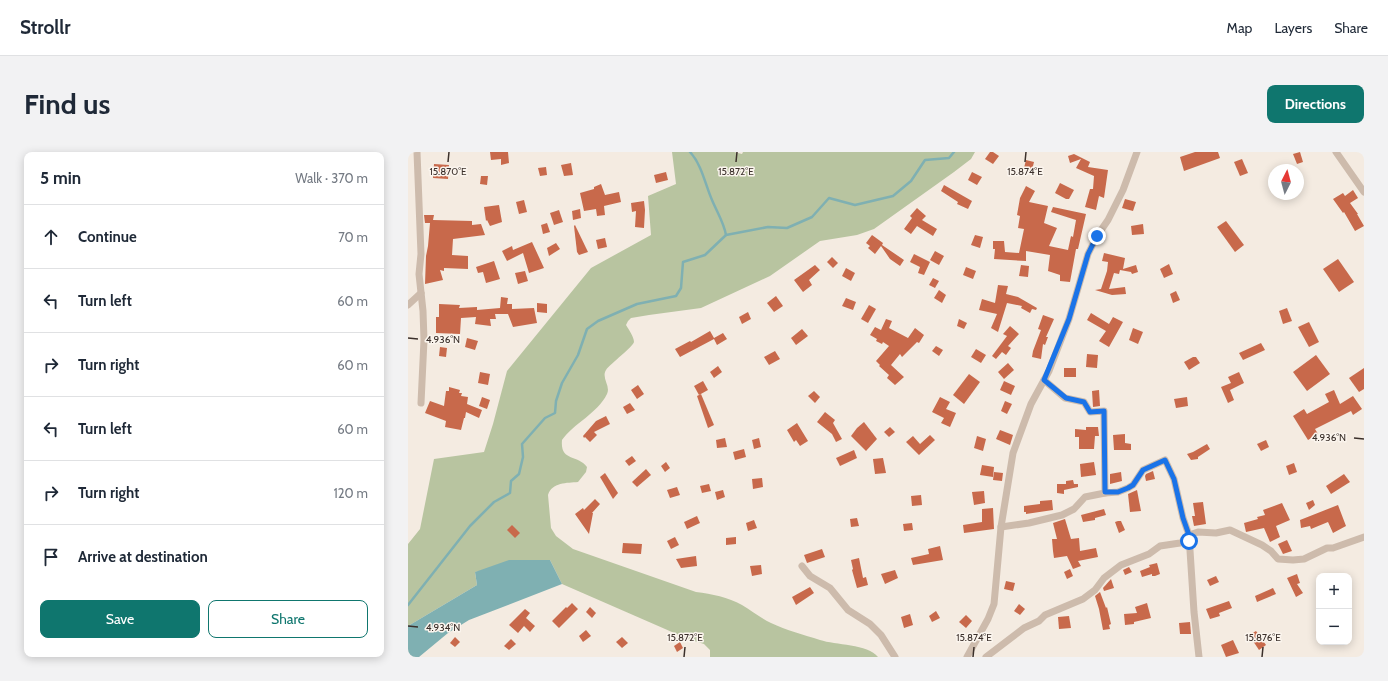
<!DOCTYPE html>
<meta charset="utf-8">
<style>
:root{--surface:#fff;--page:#f2f2f3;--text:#1f2937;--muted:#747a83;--line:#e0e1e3;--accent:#0f766e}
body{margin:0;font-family:Cabin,sans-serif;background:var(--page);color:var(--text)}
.controls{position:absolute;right:12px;bottom:12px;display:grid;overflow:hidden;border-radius:8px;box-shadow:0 2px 10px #0003}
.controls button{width:36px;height:36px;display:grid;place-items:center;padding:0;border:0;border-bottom:1px solid var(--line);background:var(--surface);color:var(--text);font:20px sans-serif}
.compass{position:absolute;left:860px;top:12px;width:36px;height:36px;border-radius:50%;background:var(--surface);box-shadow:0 2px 10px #0003;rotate:6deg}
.stop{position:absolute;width:12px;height:12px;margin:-9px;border:3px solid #1a73e8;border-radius:50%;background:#fff}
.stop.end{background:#1a73e8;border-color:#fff;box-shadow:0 1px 4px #0008}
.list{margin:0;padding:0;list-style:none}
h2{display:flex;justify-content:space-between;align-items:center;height:52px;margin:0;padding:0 16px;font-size:17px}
h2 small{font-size:13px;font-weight:400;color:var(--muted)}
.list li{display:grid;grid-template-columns:26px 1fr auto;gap:12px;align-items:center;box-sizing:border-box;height:64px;padding:0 16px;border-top:1px solid var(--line)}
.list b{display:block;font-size:15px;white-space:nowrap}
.list em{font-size:13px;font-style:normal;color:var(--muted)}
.actions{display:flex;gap:8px;padding:12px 16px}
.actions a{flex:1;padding:9px 0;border:1px solid var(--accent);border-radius:8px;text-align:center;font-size:14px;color:var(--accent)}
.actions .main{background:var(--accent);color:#fff}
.icon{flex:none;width:22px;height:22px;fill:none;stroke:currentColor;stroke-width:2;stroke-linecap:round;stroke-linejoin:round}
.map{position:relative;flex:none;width:956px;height:505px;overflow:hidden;border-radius:8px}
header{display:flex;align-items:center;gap:24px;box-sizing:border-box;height:56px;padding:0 20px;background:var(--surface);border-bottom:1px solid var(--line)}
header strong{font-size:19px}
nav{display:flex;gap:22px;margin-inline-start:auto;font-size:14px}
.intro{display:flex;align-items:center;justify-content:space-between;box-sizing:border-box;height:96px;padding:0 24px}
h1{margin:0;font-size:28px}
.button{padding:10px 18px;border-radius:8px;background:var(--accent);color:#fff;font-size:14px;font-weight:700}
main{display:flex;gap:24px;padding:0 24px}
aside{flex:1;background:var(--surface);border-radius:8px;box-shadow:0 2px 10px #0003}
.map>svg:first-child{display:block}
</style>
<header>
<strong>Strollr</strong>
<nav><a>Map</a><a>Layers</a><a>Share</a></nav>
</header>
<div class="intro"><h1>Find us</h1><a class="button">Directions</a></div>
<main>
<aside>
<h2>5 min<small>Walk · 370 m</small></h2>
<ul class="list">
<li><svg class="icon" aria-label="ahead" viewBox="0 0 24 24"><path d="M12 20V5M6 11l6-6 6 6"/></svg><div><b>Continue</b></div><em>70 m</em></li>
<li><svg class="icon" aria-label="left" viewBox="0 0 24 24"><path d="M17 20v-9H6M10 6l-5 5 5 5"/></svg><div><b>Turn left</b></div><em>60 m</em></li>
<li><svg class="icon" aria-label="right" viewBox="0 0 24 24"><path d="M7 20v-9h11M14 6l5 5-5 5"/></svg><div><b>Turn right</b></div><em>60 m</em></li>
<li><svg class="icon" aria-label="left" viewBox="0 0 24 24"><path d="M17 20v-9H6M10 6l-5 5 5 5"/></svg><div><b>Turn left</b></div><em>60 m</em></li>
<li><svg class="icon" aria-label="right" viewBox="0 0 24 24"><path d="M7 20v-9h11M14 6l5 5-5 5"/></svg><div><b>Turn right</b></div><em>120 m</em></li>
<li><svg class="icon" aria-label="arrive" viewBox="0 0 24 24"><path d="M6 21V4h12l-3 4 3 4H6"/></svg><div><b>Arrive at destination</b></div></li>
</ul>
<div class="actions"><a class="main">Save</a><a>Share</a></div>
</aside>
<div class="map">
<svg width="956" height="505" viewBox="0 0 956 505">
<rect width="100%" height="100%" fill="#f4ebe1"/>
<!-- green -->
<path fill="#b8c4a0" d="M 264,0 L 326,0 L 334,2 L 335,0 L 567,0 L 563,7 L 546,20 L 466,77 L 449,83 L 412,89 L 362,124 L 293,156 L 241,163 L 223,166 L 220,169 L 218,173 C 221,178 226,185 226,190 C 225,195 203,211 198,218 C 193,226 203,234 199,242 C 189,262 166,271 154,288 C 152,310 169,302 179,315 L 178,320 L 170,330 C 159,331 144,330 140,343 L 143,376 L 148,384 L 165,397 L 288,440 C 304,442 320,445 334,453 C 344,459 353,466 363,471 C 378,478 396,483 412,488 C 427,493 460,492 470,505 L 302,505 L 302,498 L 296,492 L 280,487 L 154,432 L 142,408 L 67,420 L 69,433 L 0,474 L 0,392 L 12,377 L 26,307 L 76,300 L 85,272 L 99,219 L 183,116 L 243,83 L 240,44 L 268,32 Z"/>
<!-- water -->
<polygon fill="#7fb0b2" points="101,408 142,408 154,432 61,468 40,481 11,505 0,505 0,474 69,433 67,420"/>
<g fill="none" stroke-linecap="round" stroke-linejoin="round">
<!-- stream -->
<g stroke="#7fb0b2" stroke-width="2.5">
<path d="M 282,0 C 294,13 297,32 304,48 C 309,60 316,71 318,83"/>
<polyline points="0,453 62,374 86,350 102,341 103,329 111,322 115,305 114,292 137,266 147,261 148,249 154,231 170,203 179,177 190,169 229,152 268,144 273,136 275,110 297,103 318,83 360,75 379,76 404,65 421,46 447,53 485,44 503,29 517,8 541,6 546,0"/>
</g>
</g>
<!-- building -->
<g fill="#c8694b">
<polygon points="82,0 100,0 101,11 93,13 93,7 83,8"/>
<polygon points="582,0 585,0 591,4 585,12 577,7"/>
<polygon points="787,0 810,0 812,6 776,19 772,5"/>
<polygon points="892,0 895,10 889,12 885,2"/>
<polygon points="666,2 682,10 680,15 700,18 696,46 691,44 688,58 677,55 682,37 685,37 686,24 668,16 673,7 662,11 660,4"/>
<polygon points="834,7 840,21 832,24 826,10"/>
<polygon points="618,8 626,10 624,18 616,16"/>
<polygon points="163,11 165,23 156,24 153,13"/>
<polygon points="26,12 41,13 40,27 25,26"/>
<polygon points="138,15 139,23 132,24 130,16"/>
<polygon points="258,20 260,28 248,31 246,23"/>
<polygon points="564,20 574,25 569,33 560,28"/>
<polygon points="73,24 80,24 79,33 72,32"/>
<polygon points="652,31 666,38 661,47 658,47 647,41"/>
<polygon points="193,32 197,43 211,40 213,50 196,54 197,63 189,64 188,57 176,59 172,41 186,37 186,35"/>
<polygon points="536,33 564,49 560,57 549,52 550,50 533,39"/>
<polygon points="618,34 627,39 621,50 640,54 636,71 649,76 641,94 660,98 663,84 665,85 668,68 643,60 645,55 678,62 670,97 668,97 662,130 652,129 652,123 640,119 642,103 618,99 618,109 586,107 587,97 585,97 585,89 596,89 597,100 611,101 616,77 610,76 612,64 609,63 612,46"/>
<polygon points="945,38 950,46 942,51 950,62 949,62 956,74 947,79 936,60 935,61 925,47 935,41 937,44"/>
<polygon points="717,47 728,50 725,59 714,56"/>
<polygon points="116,48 119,60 111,62 108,50"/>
<polygon points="236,49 237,58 236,76 227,75 228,59 224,60 223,51"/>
<polygon points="91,53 94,70 82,74 79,68 78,69 76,55"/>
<polygon points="509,56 518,64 514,68 529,77 525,84 509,74 503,82 496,77 504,66 502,64"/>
<polygon points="172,57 173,66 165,68 164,59"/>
<polygon points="151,58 155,70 146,73 142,61"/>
<polygon points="16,63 26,63 25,68 64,69 64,73 73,72 77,83 45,87 44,103 60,104 60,117 36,116 36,119 32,118 35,128 17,132 18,104 20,94 22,71 17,71"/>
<polygon points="818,69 836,93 827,100 809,75"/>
<polygon points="139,71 142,80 135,82 133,73"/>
<polygon points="735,72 736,82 724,83 723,74"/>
<polygon points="167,73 180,100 171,103 169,100 166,74"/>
<polygon points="464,83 475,91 474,93 496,108 492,114 482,107 473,94 467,102 460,96 462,94 458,91"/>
<polygon points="567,83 575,85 572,96 563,93"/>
<polygon points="197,86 199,95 190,97 188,88"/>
<polygon points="124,90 136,116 121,121 115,101 99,109 94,99 104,94 105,98"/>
<polygon points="148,91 152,97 141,104 139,96"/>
<polygon points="527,99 536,104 531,113 522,108"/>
<polygon points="696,101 717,106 715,117 728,113 730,120 724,122 723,120 712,118 711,122 706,121 701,137 717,135 718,142 704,143 687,138 693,137 699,119 700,110 694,109"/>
<polygon points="506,102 522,110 516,123 510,121 512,115 502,110"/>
<polygon points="424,105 430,111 425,116 419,110"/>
<polygon points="930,107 946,130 931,140 915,117"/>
<polygon points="86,109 92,127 78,131 75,120 70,121 68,115"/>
<polygon points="761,112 765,122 756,126 752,117"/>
<polygon points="407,113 412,118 401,128 404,133 395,140 386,128"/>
<polygon points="613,113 621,114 620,125 611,124"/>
<polygon points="558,115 568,119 565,127 555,123"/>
<polygon points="438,116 447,121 443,129 434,124"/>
<polygon points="117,119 120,129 110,132 107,121"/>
<polygon points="525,126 531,129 527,136 521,133"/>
<polygon points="590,133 600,134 598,142 610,145 629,156 628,158 624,157 622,161 613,156 614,154 599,151 590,180 583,176 589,162 571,158 574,147 587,151"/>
<polygon points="531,138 538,143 534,151 526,146"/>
<polygon points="768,139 772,148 765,151 762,142"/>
<polygon points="368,144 375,154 366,160 359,151"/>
<polygon points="93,145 100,146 99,152 104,152 104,157 126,156 129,171 105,175 100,162 87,162 88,167 82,167 83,174 67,172 68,165 53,166 52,182 28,181 28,165 31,165 31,152 52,153 51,156 69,155 69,158 92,156"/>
<polygon points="438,146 448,150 445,158 434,154"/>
<polygon points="129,151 139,152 139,161 129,160"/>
<polygon points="461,153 468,157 460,171 453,167"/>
<polygon points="879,156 884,169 875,172 871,159"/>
<polygon points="340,160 343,167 334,172 331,165"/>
<polygon points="683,161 701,172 705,165 715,170 701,195 691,189 698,179 679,168"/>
<polygon points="635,163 646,167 638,185 640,185 637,193 635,192 633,207 624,205 625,199 633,178 630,177"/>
<polygon points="478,167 484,169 481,176 500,186 507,176 516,183 511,191 509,190 494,205 492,202 483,213 496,225 487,233 479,226 481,223 471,214 472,213 468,209 481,194 475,190 474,192 468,189 469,187 462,183 467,175 473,178"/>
<polygon points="551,167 559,171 556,177 549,174"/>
<polygon points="901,170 911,190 901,195 890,175"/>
<polygon points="602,174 611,182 600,194 603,196 598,203 594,200 588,207 584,204 599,184 595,182"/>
<polygon points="725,176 735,180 730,192 721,188"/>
<polygon points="394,177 400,184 388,193 383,186"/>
<polygon points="302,179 306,186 315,181 319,187 309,193 306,187 272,205 267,197 282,189 283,190"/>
<polygon points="59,186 70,189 67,198 57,195"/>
<polygon points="853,191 857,198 835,208 831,201"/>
<polygon points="528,194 535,198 531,204 524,199"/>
<polygon points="32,195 39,196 38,205 31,204"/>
<polygon points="568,197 578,203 573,211 563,205"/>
<polygon points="367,199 372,207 361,213 356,205"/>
<polygon points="679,202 690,203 689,216 678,215"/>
<polygon points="908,203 922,222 899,239 885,220"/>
<polygon points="785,205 788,205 792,211 781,218 776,210"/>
<polygon points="600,211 606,218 596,227 590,220"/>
<polygon points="310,214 314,220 306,226 302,220"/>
<rect x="656" y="216" width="12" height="9"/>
<polygon points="956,216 956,237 951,240 941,226"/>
<polygon points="72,220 82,222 80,233 70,231"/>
<polygon points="831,220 836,231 822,238 826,248 820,251 813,235 823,231 820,225"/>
<polygon points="561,222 572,230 556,252 545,243"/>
<polygon points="295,229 300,238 291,243 286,234"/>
<polygon points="596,229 607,234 603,243 592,238"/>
<polygon points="230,233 236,242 229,247 223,238"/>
<polygon points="41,235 52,238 51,241 54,241 53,244 60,245 59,252 74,258 71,266 58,260 57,266 56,266 53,278 37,275 38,269 17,261 22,249 36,254 38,239 41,239"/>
<polygon points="691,238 692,254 685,255 684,239"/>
<polygon points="926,238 932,252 945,244 954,257 945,263 943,259 907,277 910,282 900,288 885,264 896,257 899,262 921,250 917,242"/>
<polygon points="406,239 412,245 407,251 400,244"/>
<polygon points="293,242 306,273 300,276 289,244"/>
<polygon points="74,245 82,248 79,257 71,254"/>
<polygon points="532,245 542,250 538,257 548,261 542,275 533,271 536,266 524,260"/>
<polygon points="779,245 780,254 768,256 766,247"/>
<polygon points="597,249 604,252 599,262 593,259"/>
<polygon points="222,251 227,258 219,262 215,255"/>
<polygon points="417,260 427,268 425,271 434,287 428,290 424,282 409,270"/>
<polygon points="198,264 202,272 186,280 189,283 182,290 177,285 176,286 175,284 188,269"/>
<polygon points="456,270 469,287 458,299 443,284 449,276"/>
<polygon points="389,271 400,289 392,294 388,288 386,290 379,278"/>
<polygon points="482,275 487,280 481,285 476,280"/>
<polygon points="678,275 690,275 691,284 687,284 686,297 671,297 671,285 667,285 667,277 678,278"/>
<polygon points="592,278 605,283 602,293 588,287"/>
<polygon points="717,282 717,291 723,292 723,298 706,298 705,283"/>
<polygon points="522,283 527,288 511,303 498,290 505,284 512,292"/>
<polygon points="569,284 578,287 575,299 566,296"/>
<polygon points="317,286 319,295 309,296 308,288"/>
<polygon points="351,286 353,295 346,297 344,288"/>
<polygon points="858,288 861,295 853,299 849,292"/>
<polygon points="799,292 802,297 790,305 790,307 783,308 779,302 785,300"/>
<polygon points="336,297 338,305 327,308 325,300"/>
<polygon points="446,298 449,306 432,314 428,306"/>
<polygon points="224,304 228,309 221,314 217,309"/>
<polygon points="475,306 478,321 467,322 465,307"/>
<polygon points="258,310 262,316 257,320 253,314"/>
<polygon points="686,310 688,323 673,325 672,312"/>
<polygon points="886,311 889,320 881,323 878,314"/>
<polygon points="574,313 586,315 585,325 572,323"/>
<polygon points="238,317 243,323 229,335 224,330"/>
<polygon points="745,319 747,327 738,329 737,324 738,322"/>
<polygon points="586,320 595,321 594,329 585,328"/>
<polygon points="713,320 714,329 702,332 702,322"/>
<polygon points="197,321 210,341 205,347 192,325"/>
<polygon points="936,322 942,330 923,342 918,334"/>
<polygon points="354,326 355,335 345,337 344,327"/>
<polygon points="665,328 666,332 670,332 670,335 656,338 656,342 649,341 649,332 658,332 658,329"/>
<polygon points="301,332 303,339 294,341 292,334"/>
<polygon points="269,335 272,343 262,346 259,338"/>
<polygon points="315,338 317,345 309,348 307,340"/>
<polygon points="729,338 733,359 722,360 720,342"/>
<polygon points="576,339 577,351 566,353 564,340"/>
<polygon points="513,343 514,353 504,354 503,344"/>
<polygon points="187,347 192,352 184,361 185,361 181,382 167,362 175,356 176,358"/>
<polygon points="644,348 645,358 618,362 618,360 616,360 616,354 632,352 632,349"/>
<polygon points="905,348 907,353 901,358 898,351"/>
<polygon points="795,350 798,372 786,374 784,364 787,364 785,351"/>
<polygon points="874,351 882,368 868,374 872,385 862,390 856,376 838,380 836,371 850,367 849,365 857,363 855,358"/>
<polygon points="930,353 938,374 925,381 920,370 903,377 902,374 893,376 892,368"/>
<polygon points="585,356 586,377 556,381 555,373 574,370 574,357"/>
<polygon points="696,357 698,363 687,366 687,368 675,370 673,363"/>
<polygon points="289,364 292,371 279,377 276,370"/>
<polygon points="449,366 451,374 443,375 442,367"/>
<polygon points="657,367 663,387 671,386 672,399 688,396 690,405 670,409 673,414 665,417 659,404 646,406 645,399 644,387 649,387 645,371"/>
<polygon points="346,368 349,376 340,379 338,371"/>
<polygon points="710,369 713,369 717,378 711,381 707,370"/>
<polygon points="504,371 505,378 496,379 495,372"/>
<polygon points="104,373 112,381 107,386 99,378"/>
<polygon points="267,385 271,393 263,397 259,389"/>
<polygon points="328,385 328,392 318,393 318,386"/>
<polygon points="879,388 884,399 875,402 870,392"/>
<polygon points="215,391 234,392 233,402 214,401"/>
<polygon points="532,394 535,408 505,413 503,406 521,402 520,397"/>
<polygon points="414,397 417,405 399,411 396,403"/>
<polygon points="288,404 289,414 273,416 268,407"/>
<polygon points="451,406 455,426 458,425 460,433 449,436 444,418 445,417 443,408"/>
<polygon points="749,411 752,422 747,424 744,424 744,422 734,425 732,419 742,415 741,413"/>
<polygon points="353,413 354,422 344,424 342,414"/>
<polygon points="721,415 724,420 717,423 715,418"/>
<polygon points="662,417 665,424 659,427 656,420"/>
<polygon points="487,418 490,426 477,432 473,422"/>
<polygon points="889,422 892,431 889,432 895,441 888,445 879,426"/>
<polygon points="808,424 811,430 802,434 799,428"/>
<polygon points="703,427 706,436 696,439 695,436"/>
<polygon points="598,429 607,431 605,439 596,437"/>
<polygon points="402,435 406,441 388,453 384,445"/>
<polygon points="865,436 868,442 849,450 847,444"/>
<polygon points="692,440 698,456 699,455 703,472 701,473 702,477 695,478 691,457 687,444"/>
<polygon points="821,449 824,456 811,461 812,464 802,467 798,457"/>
<polygon points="164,451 170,457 151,476 144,469 158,455 159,456"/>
<polygon points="739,451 743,466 726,470 726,472 717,473 716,462 729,461 727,455"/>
<polygon points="611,452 617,457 612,463 606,459"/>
<polygon points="182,455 188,461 184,466 178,460"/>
<polygon points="117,457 122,461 118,466 127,474 122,480 116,474 110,481 101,473"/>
<polygon points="528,459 532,466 524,470 521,464"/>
<polygon points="502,462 505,473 496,476 493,465"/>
<polygon points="558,463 564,469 558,476 551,470"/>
<polygon points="661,464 663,476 651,477 650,465"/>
<polygon points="782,470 783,482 772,482 771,471"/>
<polygon points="178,478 183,484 175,490 171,484"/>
<polygon points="848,479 858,493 851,498 841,483"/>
<polygon points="47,485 52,490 47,495 42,491"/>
<polygon points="214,485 220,491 214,496 208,490"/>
<polygon points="103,487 108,492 101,498 96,494"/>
<polygon points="825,488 831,501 818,505 813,493"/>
<polygon points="272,490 275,496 269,500 266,494"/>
</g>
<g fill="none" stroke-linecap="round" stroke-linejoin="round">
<!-- street -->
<g stroke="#cdbbac" stroke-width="7">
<polyline points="9,0 13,102 11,122 15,159 16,188 13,251"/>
<polyline points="928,0 956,40"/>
<polyline points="0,153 13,141"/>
<polyline points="636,228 657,246 676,250 682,260 696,259 697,341"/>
<polyline points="593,375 621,371 654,363 666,357 677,345 697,341 710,340 720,336 725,333 735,318 757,308 766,327 775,366 781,383 786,460 791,505"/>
<polyline points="781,383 790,380 808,381 822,378 854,393 863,399 870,407 885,408 896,407 919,396 925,396 956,385"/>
<polyline points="394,414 402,424 422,436 440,458 462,472 473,483 487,505"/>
<polyline points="559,505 580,467 586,452 593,375 605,301 623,252 641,219 661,167 680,102 689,84 700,68 715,38 729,0"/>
<polyline points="578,505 616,476 631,469 637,463 675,447 687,438 696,426 713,413 741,402 752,394 772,391 781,389"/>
</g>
</g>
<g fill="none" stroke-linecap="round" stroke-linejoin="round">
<!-- route -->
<polyline stroke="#1a73e8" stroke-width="5" points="689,84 680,102 661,167 636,228 658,246 676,250 682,260 696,259 697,340 710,340 720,336 725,333 735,318 757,308 766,327 775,366 781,383 781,389"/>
</g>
<!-- ticks -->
<path fill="none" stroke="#3b302b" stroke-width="1.5" d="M 40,10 L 41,0M 328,10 L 329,0M 617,10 L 618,0M 0,186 L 10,187M 946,286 L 956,287M 0,474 L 10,475M 276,505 L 277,495M 565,505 L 566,495M 854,505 L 855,495"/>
<g font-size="10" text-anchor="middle" fill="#3b302b" stroke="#fbf5ee" stroke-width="3" stroke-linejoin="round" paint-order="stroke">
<text x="40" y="23">15.870°E</text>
<text x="328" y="23">15.872°E</text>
<text x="617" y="23">15.874°E</text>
<text x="35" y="191">4.936°N</text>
<text x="921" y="289">4.936°N</text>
<text x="35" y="479">4.934°N</text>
<text x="277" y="489">15.872°E</text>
<text x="566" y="489">15.874°E</text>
<text x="855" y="489">15.876°E</text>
</g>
</svg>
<div class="controls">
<button>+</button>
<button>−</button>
</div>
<svg class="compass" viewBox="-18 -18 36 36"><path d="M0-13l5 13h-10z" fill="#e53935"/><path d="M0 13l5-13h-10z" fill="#747a83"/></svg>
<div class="stop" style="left:781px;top:389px"></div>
<div class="stop end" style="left:689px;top:84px"></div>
</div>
</main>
